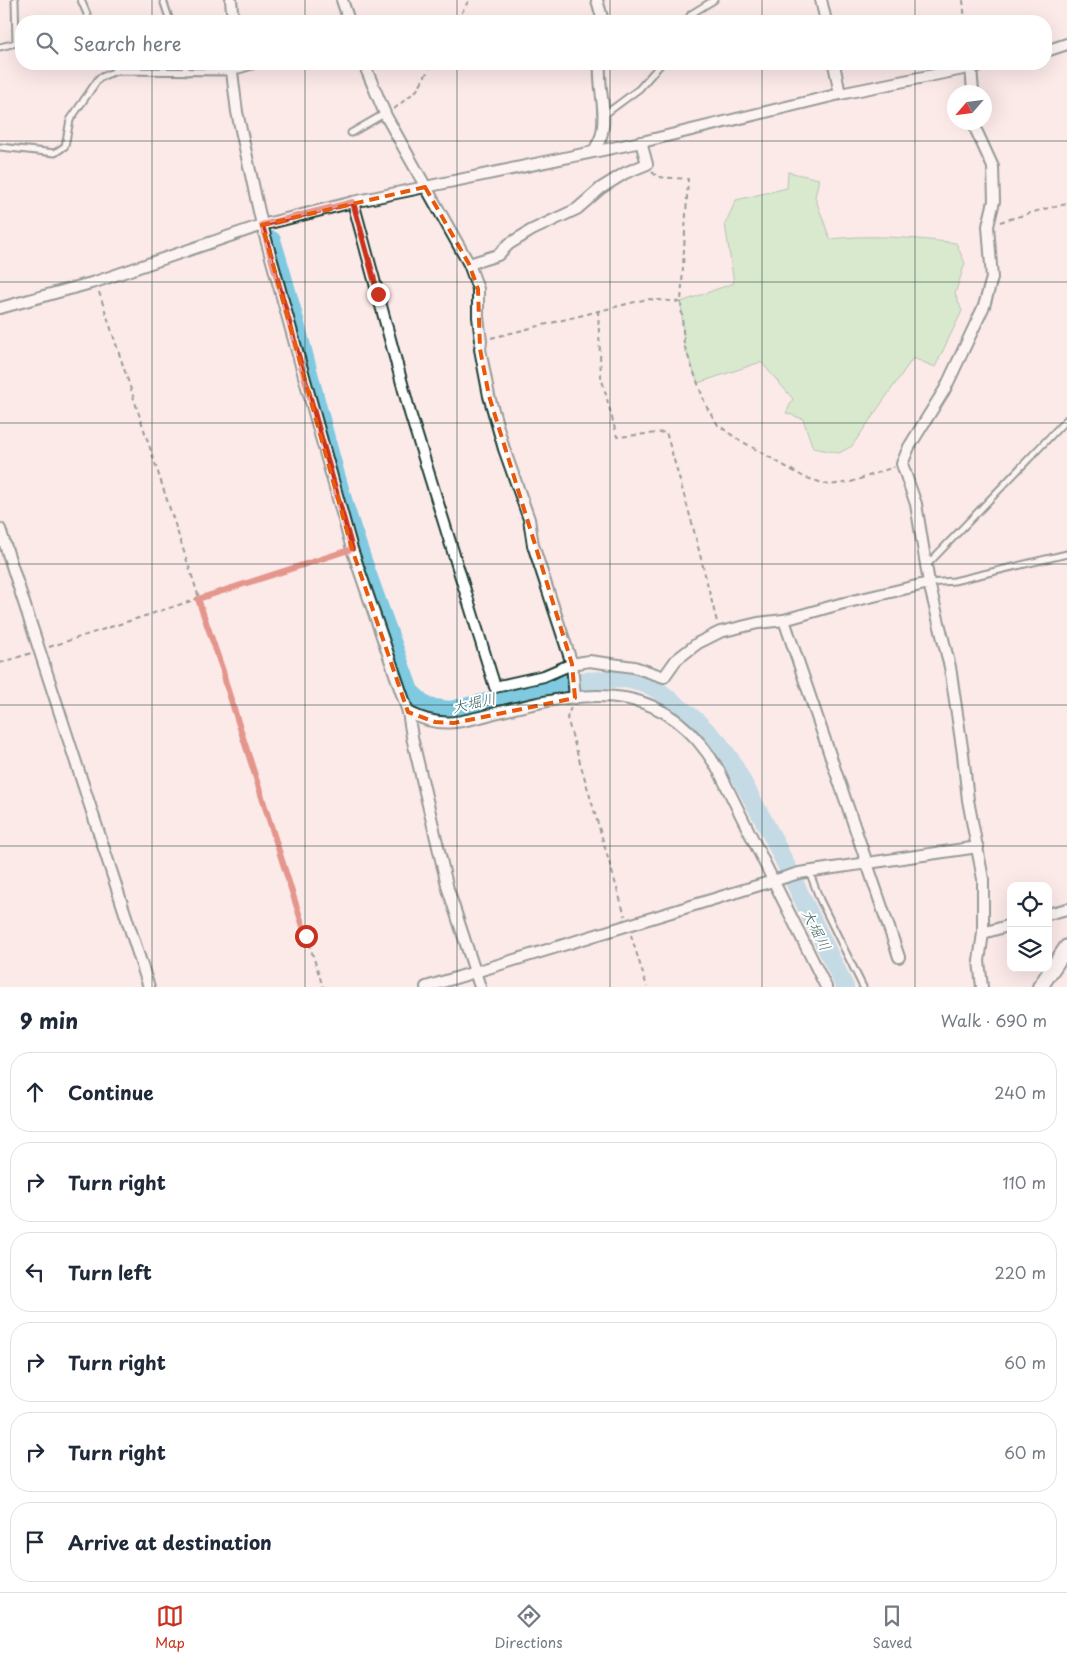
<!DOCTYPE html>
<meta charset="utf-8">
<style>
:root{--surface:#fff;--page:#f2f2f3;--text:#1f2937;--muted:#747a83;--line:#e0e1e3;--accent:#c8321e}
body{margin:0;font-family:"Playpen Sans","Klee One",sans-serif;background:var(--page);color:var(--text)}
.controls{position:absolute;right:15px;bottom:15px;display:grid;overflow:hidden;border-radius:10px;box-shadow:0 5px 20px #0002}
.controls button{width:45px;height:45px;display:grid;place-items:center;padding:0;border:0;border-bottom:1px solid var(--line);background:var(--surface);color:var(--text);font:25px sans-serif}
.compass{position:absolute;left:947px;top:85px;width:45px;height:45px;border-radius:50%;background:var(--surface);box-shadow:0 5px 20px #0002;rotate:242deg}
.stop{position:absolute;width:15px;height:15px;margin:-11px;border:4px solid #c8321e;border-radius:50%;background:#fff}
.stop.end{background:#c8321e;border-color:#fff;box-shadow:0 1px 5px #0008}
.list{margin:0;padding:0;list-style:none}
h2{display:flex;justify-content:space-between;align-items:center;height:65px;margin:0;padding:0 20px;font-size:21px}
h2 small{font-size:16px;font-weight:400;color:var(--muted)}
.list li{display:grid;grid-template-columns:32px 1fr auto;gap:15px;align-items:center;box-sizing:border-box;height:80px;margin:0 10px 10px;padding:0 10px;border:1px solid var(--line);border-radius:20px}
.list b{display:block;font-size:19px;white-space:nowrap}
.list em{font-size:16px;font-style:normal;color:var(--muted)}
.icon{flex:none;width:28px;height:28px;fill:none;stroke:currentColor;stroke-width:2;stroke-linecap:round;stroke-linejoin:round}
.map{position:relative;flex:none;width:1067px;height:987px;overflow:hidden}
.search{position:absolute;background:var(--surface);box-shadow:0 5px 20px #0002;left:15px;right:15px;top:15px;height:55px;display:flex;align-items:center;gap:12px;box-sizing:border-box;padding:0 18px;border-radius:20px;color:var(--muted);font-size:19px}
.sheet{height:605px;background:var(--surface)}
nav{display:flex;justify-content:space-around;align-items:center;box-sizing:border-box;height:70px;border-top:1px solid var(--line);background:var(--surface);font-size:14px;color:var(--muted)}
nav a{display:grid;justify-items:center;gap:2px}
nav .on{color:var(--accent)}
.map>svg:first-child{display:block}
</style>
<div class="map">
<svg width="1067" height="987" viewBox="0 0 1067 987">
<rect width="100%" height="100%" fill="#fceae9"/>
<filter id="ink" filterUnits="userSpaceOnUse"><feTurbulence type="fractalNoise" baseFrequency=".02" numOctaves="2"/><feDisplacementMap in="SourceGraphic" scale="10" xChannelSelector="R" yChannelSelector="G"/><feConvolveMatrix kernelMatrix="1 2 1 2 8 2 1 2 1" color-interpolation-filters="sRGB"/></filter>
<g filter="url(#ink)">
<!-- green -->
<path fill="#ade8ad" stroke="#669270" d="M 788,172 L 819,179 L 815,197 L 830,239 C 872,234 914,238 956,243 L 965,263 L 955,294 L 962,311 L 935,367 L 913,358 L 852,446 L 839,453 L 813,448 L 803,419 L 786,413 L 793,399 L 761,362 L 698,383 L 684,345 L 681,302 L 734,283 L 725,224 L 736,200 L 787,188 Z"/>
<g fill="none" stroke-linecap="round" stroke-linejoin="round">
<!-- river -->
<path stroke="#80cae1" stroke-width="18" d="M 272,240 C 300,329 319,420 346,509 C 365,571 389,631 410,691 L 427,707 L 450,710 L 504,698 L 560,682 L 626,679 L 647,684 L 658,690 L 697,721 L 718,742 L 731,760 L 773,838 L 845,987"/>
<!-- service casing -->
<g stroke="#1f3d34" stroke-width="9">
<g id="service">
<polyline points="81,0 90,21"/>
<polyline points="163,0 170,21"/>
<polyline points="687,21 691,14 714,0"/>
<polyline points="0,47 16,43 15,0"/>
<polyline points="112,64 116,71"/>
<polyline points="184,64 187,72"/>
<polyline points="604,115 639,89 661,64"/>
<polyline points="351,133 384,114"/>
<polyline points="0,147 55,153 65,146 70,120 99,78 116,71 232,72 259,64"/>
<polyline points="927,565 1067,419"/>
<polyline points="929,583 954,581 1067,554"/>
<polyline points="809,871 820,900 863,987"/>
</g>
</g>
<!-- minor casing -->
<g stroke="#1f3d34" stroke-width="14">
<g id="minor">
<polyline points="231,0 233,21"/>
<polyline points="342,0 349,21"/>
<polyline points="597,0 603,21"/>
<polyline points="821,0 826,21"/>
<polyline points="1046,51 1067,44"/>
<polyline points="237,64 232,72 237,112 262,225 352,549 408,712 412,737 448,889 480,987"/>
<polyline points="364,64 386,116 469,264 478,289 478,317 481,341 480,349 489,396 504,449 529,519 533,545 572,664 575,698"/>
<polyline points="834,64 840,94"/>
<polyline points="971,67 973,92"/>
<polyline points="975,122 976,130 993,167 994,201 988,226 992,278 984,306 945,389 909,447 902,464 916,504 929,583 950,667 963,754 968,800 983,879 983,933 979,961 982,987"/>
<path d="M 594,151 C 597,145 601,139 602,133 C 607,110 598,87 600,64"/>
<polyline points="353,202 410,413 495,687 544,676 572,664 589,661 634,667 664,677 676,660 698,643 720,632 758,623 784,620 840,604 929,583"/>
<polyline points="469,264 498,255 509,244 532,230 577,209 601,188 625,173 647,164 641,142"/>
<polyline points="0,308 95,282 262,225 353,202 646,141 840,94 988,64"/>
<polyline points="0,529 149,987"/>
<polyline points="784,620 899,957"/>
<path d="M 408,712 C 445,732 469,719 507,710 C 596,688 667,681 719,771 L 826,987"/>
<polyline points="1048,914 1067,909"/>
<polyline points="983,933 1011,925"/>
<polyline points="426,987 799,873 978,847"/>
</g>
</g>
<!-- secondary casing -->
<g stroke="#1f3d34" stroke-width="18">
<polyline id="secondary" points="1040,987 1067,947"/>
</g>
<!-- path -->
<g stroke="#1f3d34" stroke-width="2" stroke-dasharray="5 4" stroke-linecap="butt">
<polyline points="963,0 965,21"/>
<polyline points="457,21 469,0"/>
<polyline points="394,109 417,90 432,64"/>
<polyline points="1000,222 1044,209 1067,204"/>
<polyline points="99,292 223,671 226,684 323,987"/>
<polyline points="681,302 684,345 706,406 718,425 736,438 804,477 829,485 851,482 894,467"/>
<polyline points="598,310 601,376 617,437 666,432 692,523 717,622"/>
<polyline points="491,338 647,299 681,302 688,179 658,177 652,172"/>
<polyline points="49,647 342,552"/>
<polyline points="0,663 31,653"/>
<polyline points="571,707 567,718 625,916"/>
<polyline points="631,935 647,987"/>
</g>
<!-- service -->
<use href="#service" stroke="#fff" stroke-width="5"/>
<!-- minor -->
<use href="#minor" stroke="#fff" stroke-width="10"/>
<!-- secondary -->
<use href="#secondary" stroke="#fff" stroke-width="14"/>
</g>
</g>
<g fill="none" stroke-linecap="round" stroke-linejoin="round" filter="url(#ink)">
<!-- route -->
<polyline stroke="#c8321e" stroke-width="6" points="306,936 226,684 223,671 198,599 352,549 262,225 353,202 378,294"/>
</g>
<!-- marked area -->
<path d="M0 0H1067V987H0ZM 425,187 L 469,264 L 478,289 L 480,349 L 489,396 L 572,664 L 575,698 L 454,723 L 435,722 L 408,712 L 352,549 L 262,225 Z" fill="#fceae9" fill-opacity=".55" fill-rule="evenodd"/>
<path fill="none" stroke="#e8590c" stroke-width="4" stroke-dasharray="10 6" stroke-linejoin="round" d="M 425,187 L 469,264 L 478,289 L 480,349 L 489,396 L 572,664 L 575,698 L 454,723 L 435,722 L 408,712 L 352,549 L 262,225 Z"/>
<!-- grid -->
<path fill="none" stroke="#1f3d34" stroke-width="1" stroke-opacity="0.55" d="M 152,0 L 152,21M 305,0 L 305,21M 457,0 L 457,21M 610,0 L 610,21M 762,0 L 762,21M 915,0 L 915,21M 152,64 L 152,987M 305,64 L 305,987M 457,64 L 457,987M 610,64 L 610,987M 762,64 L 762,987M 915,64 L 915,987M 0,141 L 1067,141M 0,282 L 1067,282M 0,423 L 1067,423M 0,564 L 1067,564M 0,705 L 1067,705M 0,846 L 1067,846"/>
<g text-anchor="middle" stroke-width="4" stroke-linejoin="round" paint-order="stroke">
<!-- water labels -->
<g font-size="15" font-style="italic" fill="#37605f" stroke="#fff">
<text transform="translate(474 703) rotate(-13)" y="5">大堀川</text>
<text transform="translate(816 930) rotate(63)" y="5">大堀川</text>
</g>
</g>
</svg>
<div class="controls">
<button><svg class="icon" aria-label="locate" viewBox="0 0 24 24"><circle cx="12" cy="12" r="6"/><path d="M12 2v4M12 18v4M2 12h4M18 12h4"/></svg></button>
<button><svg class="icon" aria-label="layers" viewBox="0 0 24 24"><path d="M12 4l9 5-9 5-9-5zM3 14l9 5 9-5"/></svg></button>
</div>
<svg class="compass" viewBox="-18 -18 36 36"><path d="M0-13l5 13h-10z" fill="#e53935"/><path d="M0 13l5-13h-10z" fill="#747a83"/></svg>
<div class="stop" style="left:306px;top:936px"></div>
<div class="stop end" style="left:378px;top:294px"></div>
<div class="search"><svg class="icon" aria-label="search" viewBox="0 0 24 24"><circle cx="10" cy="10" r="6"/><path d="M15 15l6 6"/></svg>Search here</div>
</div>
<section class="sheet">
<h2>9 min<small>Walk · 690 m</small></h2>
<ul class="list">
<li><svg class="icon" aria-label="ahead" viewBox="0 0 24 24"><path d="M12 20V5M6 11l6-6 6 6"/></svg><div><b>Continue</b></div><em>240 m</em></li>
<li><svg class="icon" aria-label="right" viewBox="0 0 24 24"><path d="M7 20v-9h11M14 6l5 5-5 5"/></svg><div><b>Turn right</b></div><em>110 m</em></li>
<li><svg class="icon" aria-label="left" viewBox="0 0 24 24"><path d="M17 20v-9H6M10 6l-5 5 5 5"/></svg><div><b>Turn left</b></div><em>220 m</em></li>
<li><svg class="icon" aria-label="right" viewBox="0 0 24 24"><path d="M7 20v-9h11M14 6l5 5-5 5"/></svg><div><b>Turn right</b></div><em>60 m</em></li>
<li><svg class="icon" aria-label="right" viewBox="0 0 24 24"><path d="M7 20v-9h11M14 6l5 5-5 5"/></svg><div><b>Turn right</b></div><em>60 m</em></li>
<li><svg class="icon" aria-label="arrive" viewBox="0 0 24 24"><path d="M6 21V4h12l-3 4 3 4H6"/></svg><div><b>Arrive at destination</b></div></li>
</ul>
</section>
<nav>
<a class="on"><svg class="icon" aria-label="map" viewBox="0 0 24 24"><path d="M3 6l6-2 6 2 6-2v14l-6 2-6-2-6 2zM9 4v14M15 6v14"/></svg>Map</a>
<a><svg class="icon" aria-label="directions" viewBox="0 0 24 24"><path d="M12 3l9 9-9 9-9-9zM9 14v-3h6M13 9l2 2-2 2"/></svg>Directions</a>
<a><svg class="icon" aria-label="saved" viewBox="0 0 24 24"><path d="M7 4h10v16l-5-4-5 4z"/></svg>Saved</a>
</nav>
